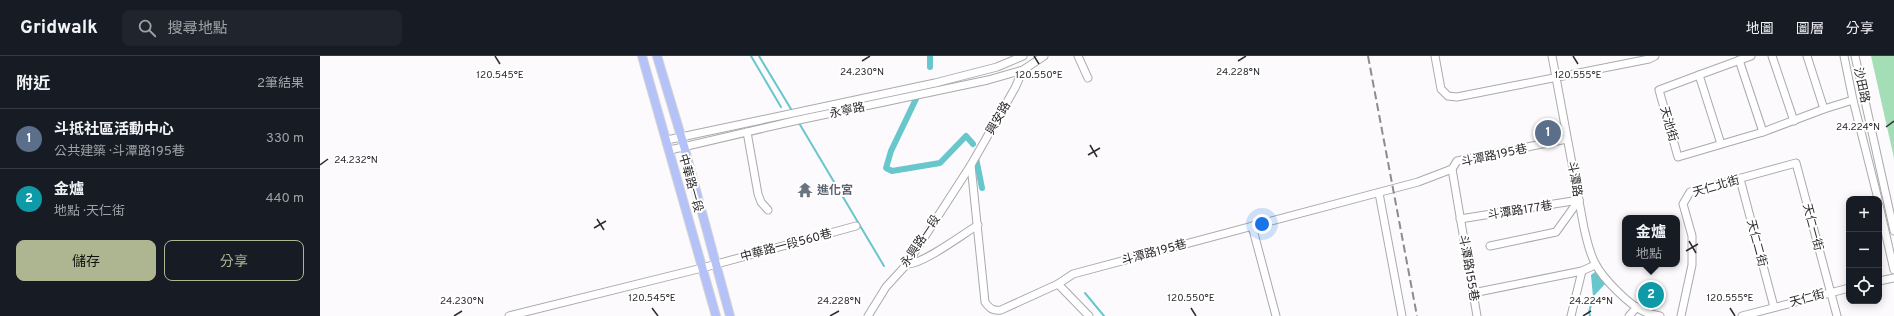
<!DOCTYPE html>
<html lang="zh-TW">
<meta charset="utf-8">
<style>
:root{--surface:#171b24;--page:#20242c;--text:#f1f3f6;--muted:#9ea1a6;--line:#363941;--accent:#aeb691}
body{margin:0;font-family:Overpass,"Noto Sans TC",sans-serif;background:var(--page);color:var(--text)}
.controls{position:absolute;right:12px;bottom:12px;display:grid;overflow:hidden;border-radius:8px;box-shadow:0 2px 10px #0003}
.controls button{width:36px;height:36px;display:grid;place-items:center;padding:0;border:0;border-bottom:1px solid var(--line);background:var(--surface);color:var(--text);font:20px sans-serif}
.you{position:absolute;left:942px;top:168px;width:14px;height:14px;margin:-10px;border:3px solid #fff;border-radius:50%;background:#1a73e8;box-shadow:0 0 0 6px #1a73e833}
.badge{display:grid;place-items:center;width:26px;height:26px;border-radius:50%;background:var(--accent);color:#fff;font-size:13px;font-weight:700}
.pin{position:absolute;translate:-50% -50%;border:2px solid #fff;box-shadow:0 1px 4px #0006}
.popup{position:absolute;left:1302px;top:159px;width:58px;height:52px;box-sizing:border-box;display:grid;place-content:center;border-radius:8px;background:var(--surface);filter:drop-shadow(0 1px 3px #0005);font-size:13px;white-space:nowrap;color:var(--muted)}
.popup b{font-size:15px;color:var(--text)}
.popup::after{content:'';position:absolute;left:50%;top:100%;margin-left:-8px;border:8px solid transparent;border-top-color:var(--surface)}
.list{margin:0;padding:0;list-style:none}
h2{display:flex;justify-content:space-between;align-items:center;height:52px;margin:0;padding:0 16px;font-size:17px}
h2 small{font-size:13px;font-weight:400;color:var(--muted)}
.list li{display:grid;grid-template-columns:26px 1fr auto;gap:12px;align-items:center;box-sizing:border-box;height:60px;padding:0 16px;border-top:1px solid var(--line)}
.list b{display:block;font-size:15px;white-space:nowrap}
.list p{margin:0;font-size:13px;white-space:nowrap;color:var(--muted)}
.list em{font-size:13px;font-style:normal;color:var(--muted)}
.actions{display:flex;gap:8px;padding:12px 16px}
.actions a{flex:1;padding:9px 0;border:1px solid var(--accent);border-radius:8px;text-align:center;font-size:14px;color:var(--accent)}
.actions .main{background:var(--accent);color:#111}
.icon{flex:none;width:22px;height:22px;fill:none;stroke:currentColor;stroke-width:2;stroke-linecap:round;stroke-linejoin:round}
.map{position:relative;flex:none;width:1574px;height:260px;overflow:hidden}
header{display:flex;align-items:center;gap:24px;box-sizing:border-box;height:56px;padding:0 20px;background:var(--surface);border-bottom:1px solid var(--line)}
header strong{font-size:19px}
nav{display:flex;gap:22px;margin-inline-start:auto;font-size:14px}
.search{width:280px;height:36px;background:var(--page);display:flex;align-items:center;gap:10px;box-sizing:border-box;padding:0 14px;border-radius:8px;color:var(--muted);font-size:15px}
main{display:flex}
aside{flex:1;background:var(--surface)}
.map>svg:first-child{display:block}
</style>
<header>
<strong>Gridwalk</strong>
<div class="search"><svg class="icon" aria-label="search" viewBox="0 0 24 24"><circle cx="10" cy="10" r="6"/><path d="M15 15l6 6"/></svg>搜尋地點</div>
<nav><a>地圖</a><a>圖層</a><a>分享</a></nav>
</header>
<main>
<aside>
<h2>附近<small>2筆結果</small></h2>
<ul class="list">
<li><span class="badge" style="background:#5c6f8a">1</span><div><b>斗抵社區活動中心</b><p>公共建築 · 斗潭路195巷</p></div><em>330 m</em></li>
<li><span class="badge" style="background:#0f9aa8">2</span><div><b>金爐</b><p>地點 · 天仁街</p></div><em>440 m</em></li>
</ul>
<div class="actions"><a class="main">儲存</a><a>分享</a></div>
</aside>
<div class="map">
<svg width="1574" height="260" viewBox="0 0 1574 260">
<rect width="100%" height="100%" fill="#fcfafd"/>
<!-- green -->
<polygon fill="#a3deb6" points="1551,0 1574,0 1574,102"/>
<!-- water -->
<polygon fill="#67c7cc" points="1275,216 1278,218 1285,228 1273,241 1271,219"/>
<g fill="none" stroke-linecap="round" stroke-linejoin="round">
<!-- stream -->
<g stroke="#67c7cc" stroke-width="2">
<polyline points="431,0 461,51"/>
<polyline points="439,0 477,63"/>
<polyline points="479,67 564,210"/>
<polyline points="765,237 784,260"/>
<polyline points="1270,260 1269,256 1273,241"/>
</g>
<!-- canal -->
<g stroke="#67c7cc" stroke-width="6">
<polyline points="610,0 610,11"/>
<polyline points="596,43 571,95 566,112 572,115 620,107 646,80 653,88"/>
<polyline points="656,102 662,132"/>
</g>
<!-- minor casing -->
<g stroke="#aaa9ac" stroke-width="9">
<g id="minor">
<polyline points="758,0 768,22"/>
<polyline points="1115,0 1121,33 1128,40 1137,41 1329,3 1335,0"/>
<path d="M 1232,0 L 1264,172 C 1267,184 1269,196 1275,207 C 1282,222 1310,250 1325,256 C 1330,258 1335,259 1340,260"/>
<polyline points="1452,0 1474,65"/>
<polyline points="1487,0 1504,53"/>
<polyline points="1524,0 1533,44 1558,143"/>
<polyline points="1535,0 1574,175"/>
<polyline points="1419,4 1443,76"/>
<polyline points="1379,19 1339,34 1358,101 1443,76 1504,53 1533,44"/>
<polyline points="427,76 438,138 441,146 448,154"/>
<polyline points="347,84 615,27 677,11 703,0"/>
<polyline points="1401,88 1379,19 1431,0"/>
<polyline points="350,94 474,65 668,24 703,14"/>
<path d="M 651,109 L 665,246 C 670,253 673,255 681,254 L 738,228 L 769,260"/>
<polyline points="1132,113 1157,260"/>
<polyline points="1420,123 1454,251"/>
<polyline points="1059,137 1082,260"/>
<polyline points="1559,149 1574,214"/>
<polyline points="1140,163 1259,144"/>
<polyline points="932,170 956,260"/>
<polyline points="1170,190 1236,176 1259,144"/>
<path d="M 587,208 C 602,209 643,178 658,169"/>
<polyline points="1559,225 1574,222"/>
<polyline points="738,228 753,218 1098,126 1132,113 1137,105 1247,83"/>
<polyline points="1153,237 1262,215"/>
<polyline points="189,260 382,212 536,170"/>
<polyline points="548,260 566,231 587,208 651,109 695,32 703,14 724,0"/>
<polyline points="1251,260 1262,215 1275,209"/>
<polyline points="1309,260 1317,251"/>
<polyline points="1361,260 1372,209 1372,180 1363,148 1370,136 1476,107 1517,260"/>
<polyline points="1422,260 1529,232"/>
</g>
</g>
<!-- major casing -->
<g stroke="#d5d5d5" stroke-width="10">
<g id="major">
<polyline points="322,0 396,260"/>
<polyline points="337,0 364,90 410,260"/>
</g>
</g>
<!-- minor -->
<use href="#minor" stroke="#fff" stroke-width="7"/>
<!-- major -->
<use href="#major" stroke="#b4c2f7" stroke-width="8"/>
<!-- rail -->
<polyline stroke="#8c8b8d" stroke-width="2" stroke-dasharray="8 4" stroke-linecap="butt" points="1048,0 1097,260"/>
</g>
<!-- ticks -->
<path fill="none" stroke="#2d2c2d" stroke-width="1.5" d="M 175,0 L 180,8M 714,0 L 719,8M 1253,0 L 1258,8M 542,5 L 550,0M 918,5 L 926,0M 1566,71 L 1574,65M 770,89 L 777,101M 768,99 L 780,92M 0,109 L 8,103M 277,163 L 284,174M 274,172 L 286,165M 1369,185 L 1376,197M 1366,195 L 1378,188M 332,252 L 338,260M 871,252 L 876,260M 1410,252 L 1415,260M 134,260 L 142,255M 510,260 L 519,255M 1263,260 L 1271,255"/>
<!-- icons -->
<defs>
<g id="temple-bare" transform="scale(1.2)"><path d="M0-6L5-2H3V0L6.5 2.5H4V6H1.5V3h-3V6H-4V2.5H-6.5L-3 0V-2H-5Z" fill="#6b7280" stroke="#fff" stroke-width="2.5" paint-order="stroke"/></g>
</defs>
<g fill-rule="evenodd">
<use href="#temple-bare" x="485" y="134"/>
</g>
<g text-anchor="middle" stroke-width="4" stroke-linejoin="round" paint-order="stroke">
<!-- street labels -->
<g font-size="12" fill="#2d2c2d" stroke="#fff">
<text transform="translate(1542 29) rotate(78)" y="4">沙田路</text>
<text transform="translate(527 54) rotate(-12)" y="4">永寧路</text>
<text transform="translate(678 62) rotate(-60)" y="4">興安路</text>
<text transform="translate(1349 68) rotate(74)" y="4">天池街</text>
<text transform="translate(1174 99) rotate(-12)" y="4">斗潭路195巷</text>
<text transform="translate(1255 123) rotate(80)" y="4">斗潭路</text>
<text transform="translate(371 127) rotate(74)" y="4">中華路一段</text>
<text transform="translate(1396 130) rotate(-16)" y="4">天仁北街</text>
<text transform="translate(1200 154) rotate(-9)" y="4">斗潭路177巷</text>
<text transform="translate(1493 171) rotate(75)" y="4">天仁一街</text>
<text transform="translate(600 185) rotate(-56)" y="4">永興路一段</text>
<text transform="translate(1437 187) rotate(75)" y="4">天仁二街</text>
<text transform="translate(466 189) rotate(-15)" y="4">中華路一段560巷</text>
<text transform="translate(834 196) rotate(-15)" y="4">斗潭路195巷</text>
<text transform="translate(1149 212) rotate(80)" y="4">斗潭路155巷</text>
<text transform="translate(1487 242) rotate(-15)" y="4">天仁街</text>
</g>
<!-- worship labels -->
<g font-size="12" font-weight="bold" fill="#5b616d" stroke="#fff" text-anchor="start">
<text x="497" y="138">進化宮</text>
</g>
</g>
<g font-size="10" text-anchor="middle" fill="#2d2c2d" stroke="#fff" stroke-width="4" stroke-linejoin="round" paint-order="stroke">
<text x="542" y="19">24.230°N</text>
<text x="918" y="19">24.228°N</text>
<text x="180" y="22">120.545°E</text>
<text x="719" y="22">120.550°E</text>
<text x="1258" y="22">120.555°E</text>
<text x="1538" y="74">24.224°N</text>
<text x="36" y="107">24.232°N</text>
<text x="332" y="245">120.545°E</text>
<text x="871" y="245">120.550°E</text>
<text x="1410" y="245">120.555°E</text>
<text x="142" y="248">24.230°N</text>
<text x="519" y="248">24.228°N</text>
<text x="1271" y="248">24.224°N</text>
</g>
</svg>
<div class="controls">
<button>+</button>
<button>−</button>
<button><svg class="icon" aria-label="locate" viewBox="0 0 24 24"><circle cx="12" cy="12" r="6"/><path d="M12 2v4M12 18v4M2 12h4M18 12h4"/></svg></button>
</div>
<div class="you"></div>
<div class="pin badge" style="left:1228px;top:77px;background:#5c6f8a">1</div>
<div class="pin badge" style="left:1331px;top:239px;background:#0f9aa8">2</div>
<div class="popup"><b>金爐</b>地點</div>
</div>
</main>
